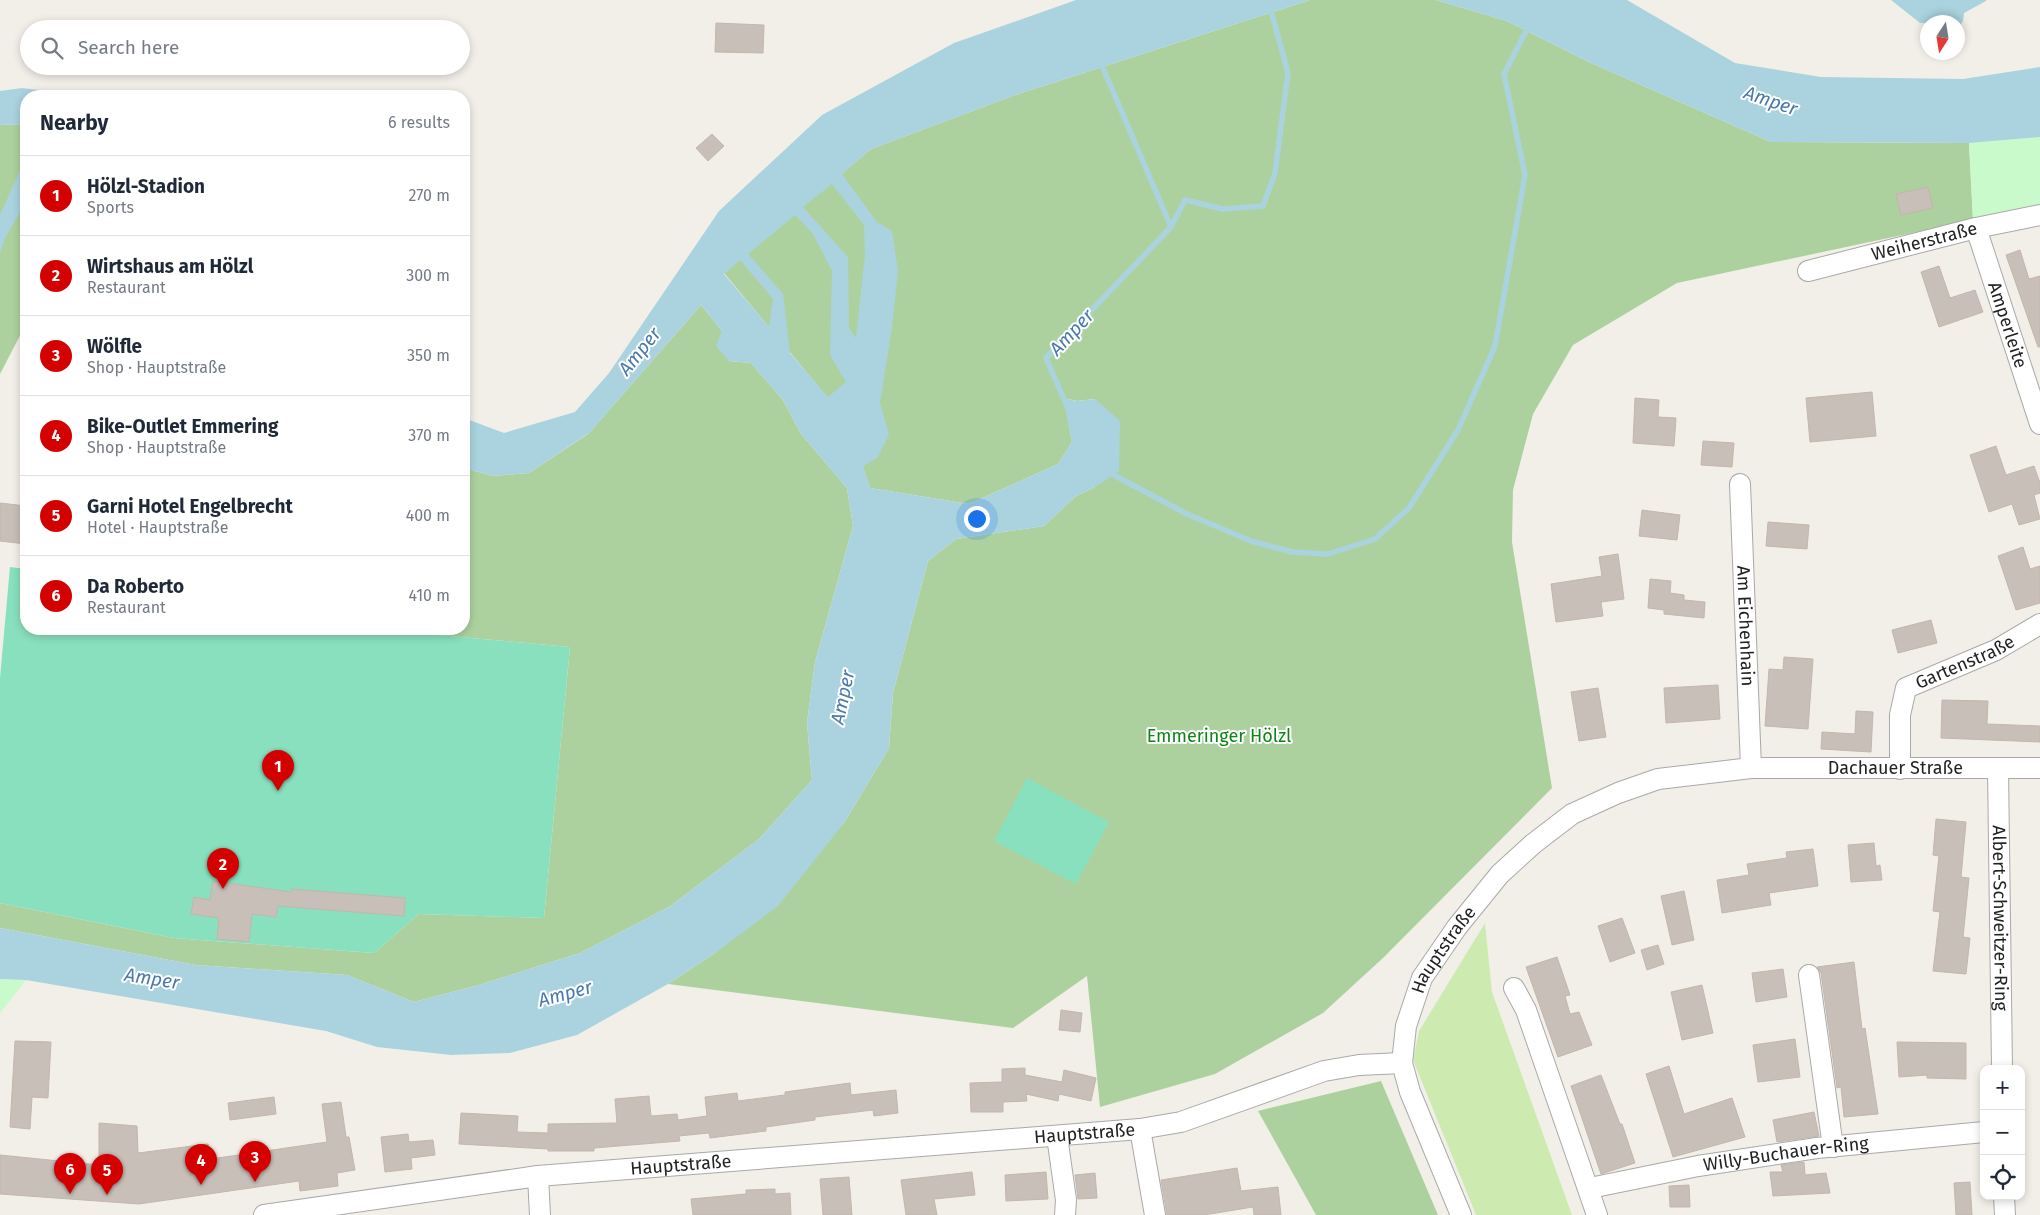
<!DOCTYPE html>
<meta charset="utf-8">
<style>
:root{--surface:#fff;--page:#f6f6f7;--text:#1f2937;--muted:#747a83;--line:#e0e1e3;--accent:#d40000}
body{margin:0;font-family:"Fira Sans",sans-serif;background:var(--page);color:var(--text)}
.controls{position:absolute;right:15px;bottom:15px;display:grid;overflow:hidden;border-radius:10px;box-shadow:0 2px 8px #0003}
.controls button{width:45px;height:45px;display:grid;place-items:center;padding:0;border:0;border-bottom:1px solid var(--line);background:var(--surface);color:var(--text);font:25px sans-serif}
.compass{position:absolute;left:1920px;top:15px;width:45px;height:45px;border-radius:50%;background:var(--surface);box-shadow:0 2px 8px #0003;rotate:192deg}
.you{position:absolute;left:976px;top:518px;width:18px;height:18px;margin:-12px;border:4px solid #fff;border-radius:50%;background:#1a73e8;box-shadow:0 0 0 8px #1a73e833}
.badge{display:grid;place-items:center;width:32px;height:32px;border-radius:50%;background:var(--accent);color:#fff;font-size:16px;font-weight:700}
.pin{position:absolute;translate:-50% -41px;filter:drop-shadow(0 1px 2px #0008)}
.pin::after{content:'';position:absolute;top:26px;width:18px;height:15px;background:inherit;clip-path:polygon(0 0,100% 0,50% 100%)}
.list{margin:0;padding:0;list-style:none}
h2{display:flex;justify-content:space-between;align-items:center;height:65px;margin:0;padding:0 20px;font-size:21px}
h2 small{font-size:16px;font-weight:400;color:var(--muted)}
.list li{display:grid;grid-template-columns:32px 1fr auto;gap:15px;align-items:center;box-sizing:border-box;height:80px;padding:0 20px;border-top:1px solid var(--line)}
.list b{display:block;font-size:19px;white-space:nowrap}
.list p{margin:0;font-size:16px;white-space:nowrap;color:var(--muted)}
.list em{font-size:16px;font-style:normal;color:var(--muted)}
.icon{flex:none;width:28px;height:28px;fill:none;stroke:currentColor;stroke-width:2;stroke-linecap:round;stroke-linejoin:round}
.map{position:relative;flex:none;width:2040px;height:1215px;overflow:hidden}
.search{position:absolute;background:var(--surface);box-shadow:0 2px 8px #0003;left:20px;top:20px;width:450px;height:55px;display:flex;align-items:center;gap:12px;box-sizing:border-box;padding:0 18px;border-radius:28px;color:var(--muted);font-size:19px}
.panel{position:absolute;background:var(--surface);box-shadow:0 2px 8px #0003;left:20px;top:90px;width:450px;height:545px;border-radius:20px}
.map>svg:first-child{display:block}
</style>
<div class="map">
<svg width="2040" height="1215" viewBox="0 0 2040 1215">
<rect width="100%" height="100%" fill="#f2efe9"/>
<!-- grass -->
<polygon fill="#cdebb0" points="1485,923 1492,992 1572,1215 1476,1215 1413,1060 1419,1031"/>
<!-- forest -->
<g fill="#add19e">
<polygon points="1310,0 1436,0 1507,21 1589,62 1771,142 1969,143 1973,220 1677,283 1573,345 1533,414 1513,490 1512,542 1552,788 1383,958 1323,1013 1215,1074 1100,1107 1087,976 1013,1028 668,984 715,953 844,823 889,748 893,693 928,561 956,539 1044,526 1076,496 1095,487 1095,399 1077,401 1064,398 1072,442 1058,464 969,504 870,488 848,422 724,273 871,149 1015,95"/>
<polygon points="26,124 26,324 0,374 0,125"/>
<polygon points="701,305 722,331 729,361 751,363 783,400 801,434 847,488 853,526 815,662 807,723 812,780 759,839 669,907 580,953 479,985 414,1002 347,975 196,965 0,928 0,903 174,938 374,953 419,914 544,918 570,647 373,629 464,629 464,468 493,476 529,473 588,434"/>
<polygon points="1381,1081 1438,1215 1316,1215 1258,1111"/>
</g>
<!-- park -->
<g fill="#c8facc">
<polygon points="2040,137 2040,208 1973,220 1969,143"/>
<polygon points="0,979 26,980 0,1013"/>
</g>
<!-- pitch -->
<g fill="#88e0be">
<polygon points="10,567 26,569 26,629 373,629 570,647 544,918 419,914 374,953 174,938 0,903 0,678"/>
<polygon points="1027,778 1109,822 1076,884 994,841"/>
</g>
<!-- water -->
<g fill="#aad3df" fill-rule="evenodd">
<path d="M 1076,0 L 1310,0 L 1015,95 L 871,149 L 842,174 L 877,222 L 892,231 L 898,271 L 892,327 L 880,403 L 889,435 L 877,458 L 863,466 L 870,488 L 969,504 L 1058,464 L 1072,442 L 1063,398 L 1077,401 L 1095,399 L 1120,421 L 1119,471 L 1095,487 L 1076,496 L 1044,526 L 956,539 L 928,561 L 893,693 L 889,748 L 844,823 L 778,906 L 715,953 L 668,984 L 577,1035 L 510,1053 L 451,1055 L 377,1047 L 326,1031 L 26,980 L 0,979 L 0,928 L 196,965 L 347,975 L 414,1002 L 479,985 L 580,953 L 669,907 L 759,839 L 812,780 L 807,723 L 815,662 L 853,526 L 847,488 L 801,434 L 783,400 L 751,363 L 729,361 L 716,346 L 722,331 L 701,305 L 589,433 L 529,473 L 493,476 L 464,468 L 464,418 L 504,433 L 575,412 L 609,373 L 719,211 L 822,115 L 954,43 ZM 832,184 L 864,225 L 865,255 L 856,338 L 849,328 L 848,257 L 803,207 ZM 795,215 L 813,234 L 832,271 L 830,355 L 846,382 L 828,397 L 790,353 L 783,294 L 748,254 ZM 740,260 L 773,299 L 769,327 L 724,274 Z"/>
<polygon points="1436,0 1627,0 1735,63 1821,77 1963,79 2040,67 2040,137 1969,143 1771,142 1589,62 1507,21"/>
<polygon points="1891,0 1986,0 1986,1 1964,13 1963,21 1959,27 1958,22 1920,23"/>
<polygon points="22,88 87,96 26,96 26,124 0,125 0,91"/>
<polygon points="26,157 26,202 6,236 0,253 0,215"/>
</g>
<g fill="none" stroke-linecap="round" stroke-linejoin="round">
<!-- stream -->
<g stroke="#aad3df" stroke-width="5.5">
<polyline points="1100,61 1171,227"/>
<polyline points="1066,404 1046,358 1171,227 1185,200 1223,209 1263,206 1275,173 1288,73 1268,0"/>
<polyline points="1108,472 1187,514 1251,541 1292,552 1328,554 1375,539 1409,508 1458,430 1495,346 1525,175 1504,74 1526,31"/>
</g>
</g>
<!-- building -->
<g fill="#c7bfb8" stroke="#c4b6ab">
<polygon points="716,23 764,25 763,53 715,52"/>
<polygon points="712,134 724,146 708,161 696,148"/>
<polygon points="1928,187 1933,208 1901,215 1896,194"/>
<polygon points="2020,250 2029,279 2040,276 2040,347 2038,347 2006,255"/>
<polygon points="1939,266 1950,298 1975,290 1983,312 1939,327 1921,272"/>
<polygon points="1872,392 1876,436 1810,442 1806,398"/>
<polygon points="1635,398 1659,400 1658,417 1676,418 1674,446 1633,443"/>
<polygon points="1703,441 1734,443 1732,467 1701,465"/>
<polygon points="1996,446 2006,475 2034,466 2040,483 2040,493 2034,495 2040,519 2019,525 2012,504 1989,512 1970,455"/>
<polygon points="0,503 26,506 26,544 0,541"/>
<polygon points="1642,510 1680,515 1677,540 1639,536"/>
<polygon points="1768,522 1809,525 1807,549 1766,546"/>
<polygon points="2023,547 2030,569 2040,566 2040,603 2016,610 1998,556"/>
<polygon points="1618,554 1624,599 1601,602 1603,616 1556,622 1551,584 1602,576 1599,557"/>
<polygon points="1650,579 1671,581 1670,593 1684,595 1684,600 1705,602 1704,618 1664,614 1664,610 1648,608"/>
<polygon points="1931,620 1937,643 1898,653 1892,630"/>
<polygon points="1784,657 1813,659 1808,729 1765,726 1769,669 1783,670"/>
<polygon points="1718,685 1720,719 1666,723 1664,688"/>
<polygon points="1598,688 1606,737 1579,741 1571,692"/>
<polygon points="1942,700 1988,701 1987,724 2040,726 2040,742 1941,738"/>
<polygon points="1856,711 1873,712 1871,752 1821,749 1822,732 1855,734"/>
<polygon points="1936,819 1966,822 1961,877 1969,878 1963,937 1970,938 1966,974 1933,971 1940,912 1933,911 1939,856 1933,855"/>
<polygon points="1874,843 1876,866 1880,865 1882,880 1851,882 1848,845"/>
<polygon points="1813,849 1818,886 1769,893 1771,905 1722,913 1717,880 1749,875 1747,864 1787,858 1786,852"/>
<polygon points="213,881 291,892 292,889 405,898 404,916 278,906 276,917 252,914 249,942 217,939 219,918 191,914 194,897 210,900"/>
<polygon points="1684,891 1694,940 1672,945 1661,896"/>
<polygon points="1622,918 1635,953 1610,962 1598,926"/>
<polygon points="1658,945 1664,964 1647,970 1641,950"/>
<polygon points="1557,957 1570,995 1565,996 1570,1014 1579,1012 1592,1045 1558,1057 1526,967"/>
<polygon points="1854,962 1862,1029 1865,1028 1878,1114 1844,1117 1841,1087 1837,1088 1821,973 1817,967"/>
<polygon points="1783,969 1787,997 1756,1002 1752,973"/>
<polygon points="1702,985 1713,1033 1682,1040 1671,992"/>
<polygon points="1061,1010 1082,1013 1080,1032 1059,1030"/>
<polygon points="1795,1039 1800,1077 1758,1082 1753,1045"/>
<polygon points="15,1041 51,1042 48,1098 32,1097 30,1129 10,1127"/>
<polygon points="1897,1042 1966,1043 1966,1079 1927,1078 1927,1075 1899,1077"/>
<polygon points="1669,1066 1684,1114 1732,1098 1745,1137 1673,1157 1646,1074"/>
<polygon points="1025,1068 1025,1075 1062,1082 1064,1070 1096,1078 1091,1101 1059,1094 1058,1101 1026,1094 1027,1101 1003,1102 1003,1112 971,1112 970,1083 1002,1082 1002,1069"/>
<polygon points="1601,1075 1620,1124 1622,1124 1635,1163 1601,1174 1571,1086"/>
<polygon points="850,1083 851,1095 896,1090 898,1113 874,1116 873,1110 815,1117 815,1120 766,1127 766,1131 710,1138 709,1133 679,1136 680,1141 594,1148 594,1151 548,1151 548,1149 459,1144 461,1113 518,1116 517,1132 548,1133 548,1124 617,1123 615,1099 649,1096 651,1116 677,1114 678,1120 707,1116 705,1097 737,1093 738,1101 785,1095 785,1092"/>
<polygon points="274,1097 276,1114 230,1120 228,1103"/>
<polygon points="341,1102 346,1137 349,1137 355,1170 337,1173 338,1186 300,1191 299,1181 139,1204 0,1194 0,1155 99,1165 99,1123 137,1126 138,1153 208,1144 211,1159 327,1142 322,1104"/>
<polygon points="1814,1112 1819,1136 1777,1142 1773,1120"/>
<polygon points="408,1134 409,1142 433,1140 435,1155 411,1158 412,1169 385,1172 381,1137"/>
<polygon points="1804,1162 1805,1175 1826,1173 1830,1193 1773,1196 1770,1172 1783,1172 1781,1165"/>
<polygon points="1237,1168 1241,1191 1278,1187 1281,1215 1254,1215 1253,1207 1204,1215 1167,1215 1161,1180"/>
<polygon points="972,1172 975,1195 934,1199 937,1215 906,1215 901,1180"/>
<polygon points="1046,1172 1048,1199 1006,1201 1005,1175"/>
<polygon points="1095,1173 1097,1198 1078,1199 1075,1175"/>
<polygon points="849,1177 852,1215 823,1215 820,1179"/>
<polygon points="1970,1182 1972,1215 1956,1215 1954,1183"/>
<polygon points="1689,1185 1690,1207 1670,1207 1669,1186"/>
<polygon points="775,1189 775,1194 790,1193 791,1215 693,1215 691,1199 746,1194 746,1190"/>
</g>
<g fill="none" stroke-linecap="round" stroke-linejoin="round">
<!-- minor casing -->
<g stroke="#a9a9a9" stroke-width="22">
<g id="minor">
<path id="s1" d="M 1976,228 L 2040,424"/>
<path id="s2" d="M 1808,271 L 1976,228 L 2040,215"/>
<path id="s3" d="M 1740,484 L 1751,768"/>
<path id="s4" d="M 1998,768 L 2002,1069"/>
<path id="s5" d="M 1900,769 L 1900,715 L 1906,688 L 1996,650 L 2040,624"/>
<polyline points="1809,975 1833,1147"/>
<polyline points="1514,988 1526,1010 1597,1215"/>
<polyline points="1140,1129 1155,1215"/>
<polyline points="1057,1136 1066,1200 1065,1215"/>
<polyline points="538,1176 540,1215"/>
<path id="s6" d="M 1590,1188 L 1698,1166 L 1817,1148 L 1984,1132"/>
<polyline points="2004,1196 2005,1215"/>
<path id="s7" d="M 264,1215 L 538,1176 L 1140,1129 L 1181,1122 L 1324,1071 L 1359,1065 L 1402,1063"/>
<path id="s8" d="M 1461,1215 L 1410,1092 L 1402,1063 L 1406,1026 L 1422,978 L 1457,927 L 1500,874 L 1533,844 L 1572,814 L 1618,793 L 1658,779 L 1751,768 L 2040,768"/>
</g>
</g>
<!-- minor -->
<use href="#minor" stroke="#fff" stroke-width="20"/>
</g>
<g text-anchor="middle" stroke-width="4" stroke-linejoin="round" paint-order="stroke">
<!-- street labels -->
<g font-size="18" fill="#222" stroke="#fff">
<text dy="6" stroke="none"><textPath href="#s2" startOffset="120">Weiherstraße</textPath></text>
<text dy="6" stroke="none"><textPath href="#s1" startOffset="102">Amperleite</textPath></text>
<text dy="6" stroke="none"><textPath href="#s3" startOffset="142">Am Eichenhain</textPath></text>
<text dy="6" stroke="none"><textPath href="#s5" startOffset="146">Gartenstraße</textPath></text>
<text dy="6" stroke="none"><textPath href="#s8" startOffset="806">Dachauer Straße</textPath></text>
<text dy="6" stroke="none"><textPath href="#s4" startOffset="150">Albert-Schweitzer-Ring</textPath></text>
<text dy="6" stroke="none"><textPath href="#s8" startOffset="286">Hauptstraße</textPath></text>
<text dy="6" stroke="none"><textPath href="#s7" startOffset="825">Hauptstraße</textPath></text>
<text dy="6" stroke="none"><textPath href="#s6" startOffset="199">Willy-Buchauer-Ring</textPath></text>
<text dy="6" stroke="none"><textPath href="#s7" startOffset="420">Hauptstraße</textPath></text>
</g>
<!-- park labels -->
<g font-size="18" fill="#0c8416" stroke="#fff">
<text x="1219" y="742">Emmeringer Hölzl</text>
</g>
<!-- water labels -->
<g font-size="19" font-style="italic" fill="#4a7aab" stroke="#fff">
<text transform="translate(1771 100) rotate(19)" y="7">Amper</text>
<text transform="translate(1071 332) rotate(-47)" y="7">Amper</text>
<text transform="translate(639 351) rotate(-51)" y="7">Amper</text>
<text transform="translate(842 697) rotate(-78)" y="7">Amper</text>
<text transform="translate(152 978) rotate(9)" y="7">Amper</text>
<text transform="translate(565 993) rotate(-15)" y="7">Amper</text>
</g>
</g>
</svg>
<div class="controls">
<button>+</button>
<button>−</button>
<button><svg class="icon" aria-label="locate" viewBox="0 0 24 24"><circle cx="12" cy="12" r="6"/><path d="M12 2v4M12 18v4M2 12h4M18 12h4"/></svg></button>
</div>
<svg class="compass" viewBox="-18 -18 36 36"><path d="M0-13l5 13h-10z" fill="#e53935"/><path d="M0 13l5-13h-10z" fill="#747a83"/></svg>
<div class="you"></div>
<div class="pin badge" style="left:278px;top:791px">1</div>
<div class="pin badge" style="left:223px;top:889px">2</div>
<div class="pin badge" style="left:255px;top:1182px">3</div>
<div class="pin badge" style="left:201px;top:1185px">4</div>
<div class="pin badge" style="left:107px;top:1195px">5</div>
<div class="pin badge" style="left:70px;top:1194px">6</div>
<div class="search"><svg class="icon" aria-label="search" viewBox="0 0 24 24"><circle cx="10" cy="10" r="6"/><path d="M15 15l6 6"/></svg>Search here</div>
<section class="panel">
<h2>Nearby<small>6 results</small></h2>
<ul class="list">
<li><span class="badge">1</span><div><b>Hölzl-Stadion</b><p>Sports</p></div><em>270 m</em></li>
<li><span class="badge">2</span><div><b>Wirtshaus am Hölzl</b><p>Restaurant</p></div><em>300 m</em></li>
<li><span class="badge">3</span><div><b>Wölfle</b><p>Shop · Hauptstraße</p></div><em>350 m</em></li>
<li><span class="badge">4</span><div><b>Bike-Outlet Emmering</b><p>Shop · Hauptstraße</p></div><em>370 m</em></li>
<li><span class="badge">5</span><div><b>Garni Hotel Engelbrecht</b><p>Hotel · Hauptstraße</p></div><em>400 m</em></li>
<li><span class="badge">6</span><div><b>Da Roberto</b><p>Restaurant</p></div><em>410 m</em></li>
</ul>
</section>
</div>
